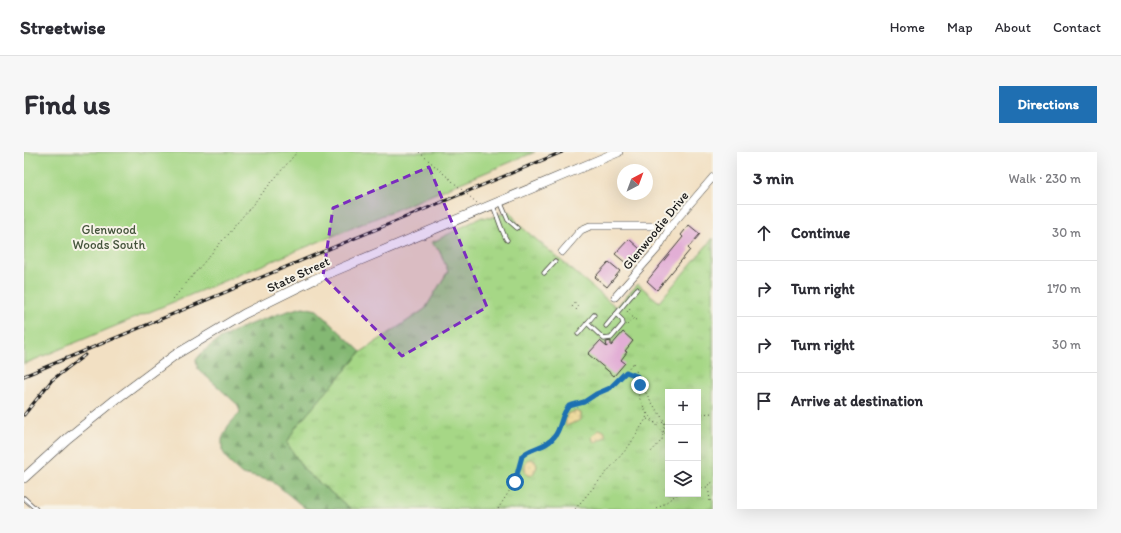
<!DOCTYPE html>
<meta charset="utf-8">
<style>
:root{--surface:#fff;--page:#f7f7f7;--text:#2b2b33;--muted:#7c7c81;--line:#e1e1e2;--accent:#1f6fb2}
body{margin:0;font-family:Itim,sans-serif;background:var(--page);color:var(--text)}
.controls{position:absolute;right:12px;bottom:12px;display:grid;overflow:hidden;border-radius:0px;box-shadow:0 4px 16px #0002}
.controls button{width:36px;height:36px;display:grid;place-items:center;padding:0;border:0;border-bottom:1px solid var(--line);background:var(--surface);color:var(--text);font:20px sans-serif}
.compass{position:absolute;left:593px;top:12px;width:36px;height:36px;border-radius:50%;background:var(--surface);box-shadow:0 4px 16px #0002;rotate:41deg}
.stop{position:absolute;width:12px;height:12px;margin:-9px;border:3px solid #1f6fb2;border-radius:50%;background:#fff}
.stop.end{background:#1f6fb2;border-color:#fff;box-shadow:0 1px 4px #0008}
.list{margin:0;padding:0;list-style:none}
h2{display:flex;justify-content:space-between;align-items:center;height:52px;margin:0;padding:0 16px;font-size:17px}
h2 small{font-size:13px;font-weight:400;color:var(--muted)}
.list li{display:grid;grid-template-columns:26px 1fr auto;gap:12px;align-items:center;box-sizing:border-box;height:56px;padding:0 16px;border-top:1px solid var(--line)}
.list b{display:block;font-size:15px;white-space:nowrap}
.list em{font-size:13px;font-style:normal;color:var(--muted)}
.icon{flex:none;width:22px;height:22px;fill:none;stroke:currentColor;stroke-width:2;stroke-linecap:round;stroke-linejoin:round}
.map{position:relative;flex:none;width:689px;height:357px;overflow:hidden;border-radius:0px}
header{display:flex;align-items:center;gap:24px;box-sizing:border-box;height:56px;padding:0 20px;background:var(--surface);border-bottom:1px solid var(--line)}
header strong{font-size:19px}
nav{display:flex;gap:22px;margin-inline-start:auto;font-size:14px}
.intro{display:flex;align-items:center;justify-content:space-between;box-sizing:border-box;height:96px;padding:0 24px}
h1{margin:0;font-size:28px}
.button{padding:10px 18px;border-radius:0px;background:var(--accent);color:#fff;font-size:14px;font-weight:700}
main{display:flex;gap:24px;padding:0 24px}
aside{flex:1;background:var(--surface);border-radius:0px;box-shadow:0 4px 16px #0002}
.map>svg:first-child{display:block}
</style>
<header>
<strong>Streetwise</strong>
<nav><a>Home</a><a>Map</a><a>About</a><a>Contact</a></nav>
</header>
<div class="intro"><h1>Find us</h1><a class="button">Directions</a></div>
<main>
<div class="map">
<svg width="689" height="357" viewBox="0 0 689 357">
<defs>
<pattern id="grass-tufts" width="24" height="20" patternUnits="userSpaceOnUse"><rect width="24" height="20" fill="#a6d786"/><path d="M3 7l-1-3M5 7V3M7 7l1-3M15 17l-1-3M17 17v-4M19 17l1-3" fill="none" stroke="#8eb873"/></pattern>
<pattern id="forest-firs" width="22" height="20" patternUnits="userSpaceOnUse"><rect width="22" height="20" fill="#84b873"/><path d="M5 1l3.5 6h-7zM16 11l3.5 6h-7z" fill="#6b955e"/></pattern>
<pattern id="sand-dots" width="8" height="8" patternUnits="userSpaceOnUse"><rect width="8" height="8" fill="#eeda9e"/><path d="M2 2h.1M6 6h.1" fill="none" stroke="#ccba88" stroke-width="1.8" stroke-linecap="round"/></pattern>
</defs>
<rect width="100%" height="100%" fill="#f7f3e8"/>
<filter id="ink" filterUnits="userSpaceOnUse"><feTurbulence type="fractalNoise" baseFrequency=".025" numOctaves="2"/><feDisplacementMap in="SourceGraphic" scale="8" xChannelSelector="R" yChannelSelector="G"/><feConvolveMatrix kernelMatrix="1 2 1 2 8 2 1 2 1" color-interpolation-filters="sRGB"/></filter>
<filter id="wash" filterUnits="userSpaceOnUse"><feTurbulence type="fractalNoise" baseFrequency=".012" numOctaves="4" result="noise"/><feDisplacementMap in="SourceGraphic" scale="16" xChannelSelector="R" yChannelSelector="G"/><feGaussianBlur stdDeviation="0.9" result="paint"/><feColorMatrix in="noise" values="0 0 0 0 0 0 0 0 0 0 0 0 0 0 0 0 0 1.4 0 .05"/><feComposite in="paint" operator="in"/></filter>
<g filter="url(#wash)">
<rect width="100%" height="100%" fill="#f2e0c3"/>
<!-- grass -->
<path fill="url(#grass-tufts)" stroke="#617a51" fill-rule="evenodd" d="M 486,59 L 494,72 L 592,155 L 614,132 L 635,150 L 689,86 L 689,357 L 327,357 L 281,319 L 263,291 L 271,276 L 337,200 L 401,157 L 424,119 L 415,97 L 407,91 L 458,65 L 466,66 ZM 644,240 L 674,240 L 674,342 L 644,342 Z"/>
<!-- forest -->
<path fill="url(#forest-firs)" stroke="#506a48" d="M 279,155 L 293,158 L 337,200 L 271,276 L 263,291 L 281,319 L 327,357 L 282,357 L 248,329 L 218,322 L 205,310 L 198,298 L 198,287 L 204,274 L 216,260 L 214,253 L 174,217 L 172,208 C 191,181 248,163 279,155 Z"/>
<!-- sand -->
<g fill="url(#sand-dots)" stroke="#857b5d">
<polygon points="552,259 557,261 557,268 542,274 541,270 543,262"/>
<polygon points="575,277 580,279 582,284 570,291 568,285"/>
<polygon points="508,307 512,310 513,315 509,322 505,324 501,321 501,312 503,308"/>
</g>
<!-- park -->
<polygon fill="#a6d786" stroke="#617a51" points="0,0 511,0 0,212"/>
<g id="blocks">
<!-- building -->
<g fill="#e2aed5">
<polygon points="665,73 676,82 664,96 666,98 633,138 623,129 659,85 657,83"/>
<polygon points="605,87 616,97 603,112 591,102"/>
<polygon points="585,110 596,119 583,135 571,125"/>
<polygon points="599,180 609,189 601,199 603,200 597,208 601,211 590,224 564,202 576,189 583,195 582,190 587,189 587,194"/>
</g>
</g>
</g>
<g filter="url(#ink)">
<use href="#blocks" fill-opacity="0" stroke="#3c3935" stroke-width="1"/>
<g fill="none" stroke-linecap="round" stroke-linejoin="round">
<!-- lane casing -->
<g stroke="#3c3935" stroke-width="5">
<g id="lane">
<polyline points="476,49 484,68 493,76"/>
<path d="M 469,54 C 472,60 480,86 483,88"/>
<polyline points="520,121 531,109"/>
<polyline points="563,171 580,187 587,186 599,172 598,168 592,162"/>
<polyline points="582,174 613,137"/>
<polyline points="554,182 570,163"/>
<polyline points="0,346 12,357"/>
</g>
</g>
<!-- street casing -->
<g stroke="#3c3935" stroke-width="8">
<g id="street">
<polyline points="538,100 557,78 566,74 647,74"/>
<polyline points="591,145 634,96 647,74 689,25"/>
</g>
</g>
<!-- secondary casing -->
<g stroke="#3c3935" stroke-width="10">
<polyline id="secondary" points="0,326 44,286 91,248 151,203 220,162 289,128 594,0"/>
</g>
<!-- path -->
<g stroke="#3c3935" stroke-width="1" stroke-dasharray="1 3" stroke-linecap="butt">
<polyline points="395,0 453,51"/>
<polyline points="149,147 273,0"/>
<polyline points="548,155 553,149"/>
<polyline points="606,156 603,160 614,170"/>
<polyline points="552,158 556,152"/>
<polyline points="603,173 610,166"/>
<path d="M 610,211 C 615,234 628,251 641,270 L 638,288 L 626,301"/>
<polyline points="602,220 612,224"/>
<polyline points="623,261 631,271 644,270"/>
<polyline points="674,262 689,261"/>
<polyline points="623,267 631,271 640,282 644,277"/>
<polyline points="674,337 683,335"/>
<polyline points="686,349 684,333 689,330"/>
<polyline points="474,357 491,330 498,304 528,287 535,277 540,261 545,254 560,250 589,234 609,211"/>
<polyline points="551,357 605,294 622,267 623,262 615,245 614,227"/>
<polyline points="633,357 653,342"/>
</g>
<!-- lane -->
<use href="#lane" stroke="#fff" stroke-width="3.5"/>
<!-- street -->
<use href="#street" stroke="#fff" stroke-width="7"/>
<!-- secondary -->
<use href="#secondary" stroke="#fff" stroke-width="9"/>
<!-- rail casing -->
<g stroke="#1c1c1c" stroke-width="3">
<g id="rail">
<polyline points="0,224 538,0"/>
<polyline points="0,263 28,228 61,203"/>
</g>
</g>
<!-- rail -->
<use href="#rail" stroke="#f7f3e8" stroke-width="1.5" stroke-dasharray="4.5" stroke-linecap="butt"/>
</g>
</g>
<g fill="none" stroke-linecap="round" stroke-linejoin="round" filter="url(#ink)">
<!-- route -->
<path stroke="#1f6fb2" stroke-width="5" d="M 491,330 L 498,304 C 507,295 522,296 530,285 C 538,276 536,263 545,254 L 560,250 L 572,242 L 586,236 L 602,220 L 613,224 L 616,233"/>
</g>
<!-- marked area -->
<path fill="#7b2cbf" fill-opacity="0.2" stroke="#7b2cbf" stroke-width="3" stroke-dasharray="8 5" stroke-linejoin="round" d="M 405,15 L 463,155 L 378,204 L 299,124 L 309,56 Z"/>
<g text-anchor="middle" stroke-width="4" stroke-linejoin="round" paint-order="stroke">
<!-- park labels -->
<g font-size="13" fill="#45543c" stroke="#f7f3e8">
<text x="85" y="82">Glenwood<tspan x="85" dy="15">Woods South</tspan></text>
</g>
<!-- street labels -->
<g font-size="13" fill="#1c1c1c" stroke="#f7f3e8">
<text transform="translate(631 78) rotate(-51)" y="5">Glenwoodie Drive</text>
<text transform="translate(274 122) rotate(-25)" y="5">State Street</text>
</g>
</g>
</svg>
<div class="controls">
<button>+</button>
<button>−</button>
<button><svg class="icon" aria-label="layers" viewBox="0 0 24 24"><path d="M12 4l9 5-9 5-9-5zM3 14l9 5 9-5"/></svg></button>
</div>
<svg class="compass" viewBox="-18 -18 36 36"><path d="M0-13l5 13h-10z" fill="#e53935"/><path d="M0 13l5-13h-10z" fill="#7c7c81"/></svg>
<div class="stop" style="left:491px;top:330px"></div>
<div class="stop end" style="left:616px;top:233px"></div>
</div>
<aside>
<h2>3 min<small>Walk · 230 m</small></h2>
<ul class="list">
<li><svg class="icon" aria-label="ahead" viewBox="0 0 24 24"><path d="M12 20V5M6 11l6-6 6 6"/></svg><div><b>Continue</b></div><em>30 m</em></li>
<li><svg class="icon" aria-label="right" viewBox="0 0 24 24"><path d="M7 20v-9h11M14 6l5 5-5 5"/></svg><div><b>Turn right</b></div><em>170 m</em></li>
<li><svg class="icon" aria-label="right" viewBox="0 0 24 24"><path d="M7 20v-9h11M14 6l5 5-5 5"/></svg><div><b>Turn right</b></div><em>30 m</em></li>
<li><svg class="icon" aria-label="arrive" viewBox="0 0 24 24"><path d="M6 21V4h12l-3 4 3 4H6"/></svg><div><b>Arrive at destination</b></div></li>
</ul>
</aside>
</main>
